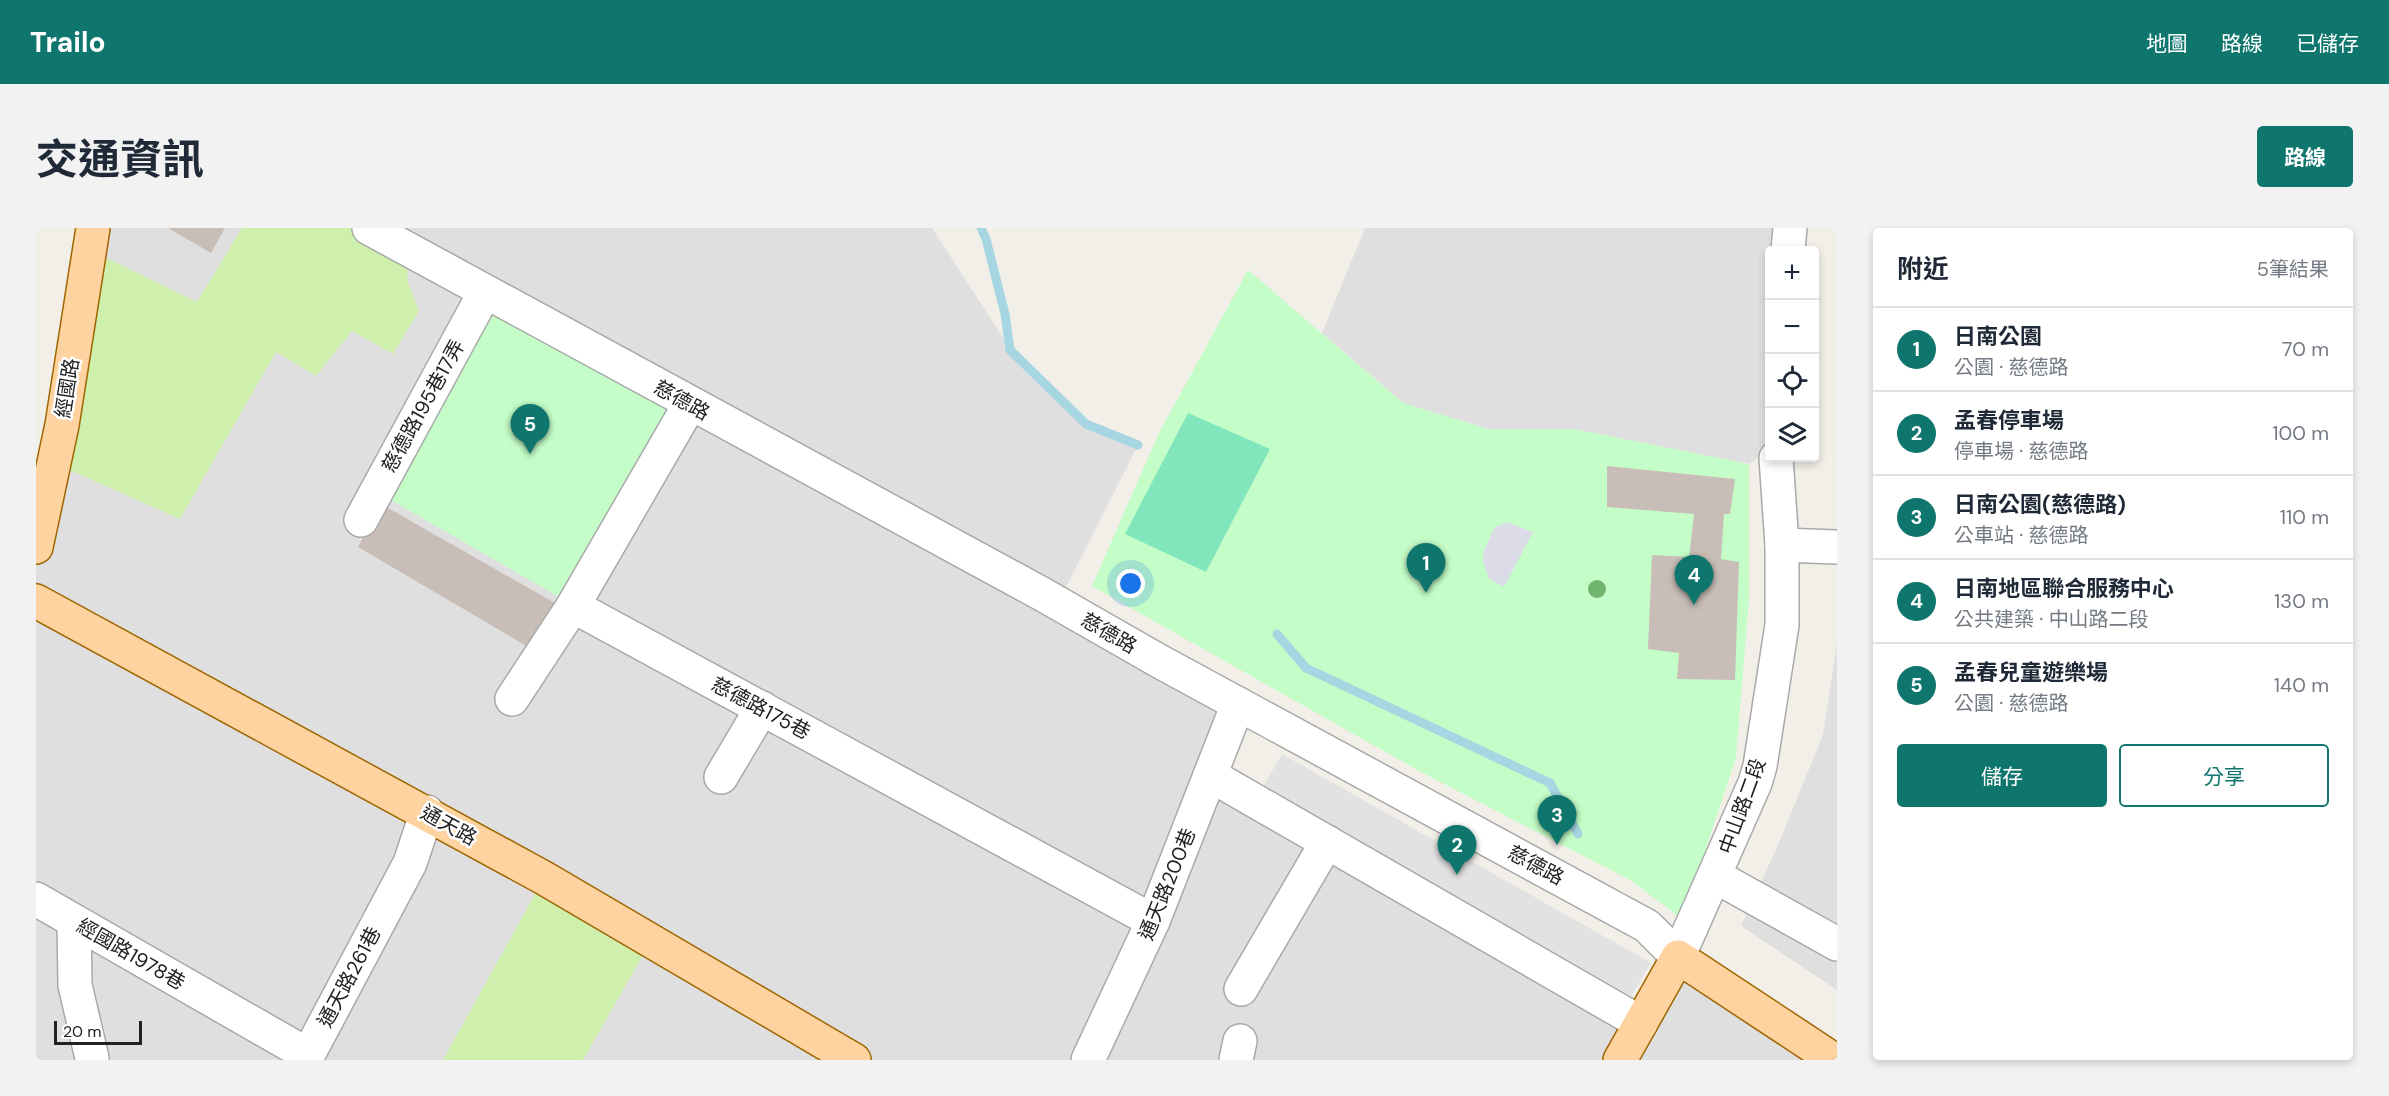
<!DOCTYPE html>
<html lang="zh-TW">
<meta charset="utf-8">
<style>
:root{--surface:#fff;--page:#f2f2f3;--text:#1f2937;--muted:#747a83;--line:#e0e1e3;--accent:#0f766e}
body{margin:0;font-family:"DM Sans","Noto Sans TC",sans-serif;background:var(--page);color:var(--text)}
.controls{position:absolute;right:18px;top:18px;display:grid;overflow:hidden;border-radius:6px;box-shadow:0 3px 9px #0003}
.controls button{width:54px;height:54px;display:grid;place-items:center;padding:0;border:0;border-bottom:2px solid var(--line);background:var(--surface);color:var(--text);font:30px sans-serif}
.scale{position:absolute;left:18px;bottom:15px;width:88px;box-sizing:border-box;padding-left:6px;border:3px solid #222;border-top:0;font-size:16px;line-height:21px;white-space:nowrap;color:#222;-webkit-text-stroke:4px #fff;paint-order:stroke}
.you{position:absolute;left:1095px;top:356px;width:21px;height:21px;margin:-15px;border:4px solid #fff;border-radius:50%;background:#1a73e8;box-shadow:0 0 0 9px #1a73e833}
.badge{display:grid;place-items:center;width:39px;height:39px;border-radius:50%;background:var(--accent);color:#fff;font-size:20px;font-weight:700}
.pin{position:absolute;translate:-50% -50px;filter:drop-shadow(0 2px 3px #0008)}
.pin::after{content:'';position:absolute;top:32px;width:21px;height:18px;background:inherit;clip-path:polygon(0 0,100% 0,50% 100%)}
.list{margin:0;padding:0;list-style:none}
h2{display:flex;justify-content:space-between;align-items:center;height:78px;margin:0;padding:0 24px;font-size:26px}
h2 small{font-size:20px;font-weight:400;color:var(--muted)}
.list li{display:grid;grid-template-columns:39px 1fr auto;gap:18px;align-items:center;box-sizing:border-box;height:84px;padding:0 24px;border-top:2px solid var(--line)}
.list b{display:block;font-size:22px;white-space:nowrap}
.list p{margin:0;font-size:20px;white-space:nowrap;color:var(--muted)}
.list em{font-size:20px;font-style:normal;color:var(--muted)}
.actions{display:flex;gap:12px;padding:18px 24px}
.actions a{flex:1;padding:14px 0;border:2px solid var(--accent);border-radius:6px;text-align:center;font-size:21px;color:var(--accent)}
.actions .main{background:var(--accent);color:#fff}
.icon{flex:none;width:33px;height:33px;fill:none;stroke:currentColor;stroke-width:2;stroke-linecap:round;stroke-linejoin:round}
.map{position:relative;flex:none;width:1801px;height:832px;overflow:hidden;border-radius:6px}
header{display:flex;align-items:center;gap:36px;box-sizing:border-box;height:84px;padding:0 30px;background:var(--accent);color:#fff}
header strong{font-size:28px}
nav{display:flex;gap:33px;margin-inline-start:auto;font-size:21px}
.intro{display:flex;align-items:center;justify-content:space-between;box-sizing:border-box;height:144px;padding:0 36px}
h1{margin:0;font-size:42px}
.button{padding:15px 27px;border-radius:6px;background:var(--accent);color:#fff;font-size:21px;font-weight:700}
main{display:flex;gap:36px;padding:0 36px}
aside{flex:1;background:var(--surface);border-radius:6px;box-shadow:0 3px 9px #0003}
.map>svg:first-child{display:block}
</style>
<header>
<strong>Trailo</strong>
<nav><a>地圖</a><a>路線</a><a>已儲存</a></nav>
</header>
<div class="intro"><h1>交通資訊</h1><a class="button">路線</a></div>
<main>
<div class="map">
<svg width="1801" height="832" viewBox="0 0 1801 832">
<rect width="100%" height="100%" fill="#f2efe8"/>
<!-- residential -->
<g fill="#e0dfdf">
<polygon points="57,0 896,0 975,122 1050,196 1102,217 1022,375 1202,476 1175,547 1605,795 1642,729 1801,832 0,832 0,319"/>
<polygon points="1329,0 1754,0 1752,22 1734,22 1733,220 1713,236 1538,201 1452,201 1367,175 1286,105"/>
<polygon points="1801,416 1801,762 1705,698 1742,617 1787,507"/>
</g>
<!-- grass -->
<g fill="#cfefac">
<polygon points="206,0 333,0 370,20 372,55 383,83 357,126 316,103 280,148 240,124 144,291 18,235 54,22 161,74"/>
<polygon points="508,650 615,713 547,832 407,832"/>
</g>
<!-- park -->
<g fill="#c4fdc7">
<polygon points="1212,42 1367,175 1452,201 1538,201 1713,236 1713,371 1700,530 1646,691 1594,652 1385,544 1056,358 1123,205"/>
<polygon points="452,84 639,183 530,373 350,269"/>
</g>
<!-- pitch -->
<polygon fill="#82e6bc" points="1152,185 1234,221 1170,344 1089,306"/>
<!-- parking -->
<polygon fill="#e2e2e2" points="1246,526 1615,735 1595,768 1227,559"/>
<!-- plaza -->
<polygon fill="#dcdce8" points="1471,294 1497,304 1468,359 1453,351 1447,333 1448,322 1459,299"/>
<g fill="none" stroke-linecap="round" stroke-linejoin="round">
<!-- stream -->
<g stroke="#a6d6e2" stroke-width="9">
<polyline points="945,0 950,11 969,86 974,122 1050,196 1102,217"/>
<polyline points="1241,406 1270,440 1514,555 1542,606"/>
</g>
</g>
<!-- building -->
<g fill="#c8beb7">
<polygon points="132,0 189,0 175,25"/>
<polygon points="1571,238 1699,251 1694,286 1688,286 1685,331 1703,334 1699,452 1641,451 1643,425 1612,421 1616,327 1653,329 1658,286 1571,279"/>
<polygon points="345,276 524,378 499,423 322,319"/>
</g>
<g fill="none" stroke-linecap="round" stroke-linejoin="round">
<!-- minor casing -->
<g stroke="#a9a9a9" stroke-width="36">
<g id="minor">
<polyline points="333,0 1006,366 1123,433 1611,698 1642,729 1719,555 1724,538 1746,397 1746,317 1740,230"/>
<polyline points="1752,22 1754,0"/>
<polyline points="654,176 537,378 1117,693"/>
<polyline points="325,292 449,64"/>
<polyline points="1746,317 1801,319"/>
<polyline points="476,471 537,378"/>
<polyline points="1174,547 1605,795"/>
<polyline points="685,549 726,480"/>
<polyline points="1679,648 1801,716"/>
<polyline points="0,671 272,827 374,635 391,584"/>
<polyline points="38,693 39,757 56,830"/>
<polyline points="1205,761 1291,614"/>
<polyline points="1052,832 1117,693 1202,476"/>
<polyline points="1200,832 1204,813"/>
</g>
</g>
<!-- major casing -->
<g stroke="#9f6600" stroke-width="36">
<g id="major">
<polyline points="0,319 26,197 57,0"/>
<polyline points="0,373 508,650 818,832"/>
<polyline points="1584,832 1642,729 1798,832"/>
</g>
</g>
<!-- minor -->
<use href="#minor" stroke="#fff" stroke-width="33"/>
<!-- major -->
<use href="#major" stroke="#ffd3a0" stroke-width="33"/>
</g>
<!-- trees -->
<circle fill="#70b56e" cx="1561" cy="361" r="9"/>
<g text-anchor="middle" stroke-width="5" stroke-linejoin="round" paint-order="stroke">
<!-- street labels -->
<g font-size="20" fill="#222" stroke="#fff">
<text transform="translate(31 160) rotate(-81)" y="7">經國路</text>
<text transform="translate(646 172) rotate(29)" y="7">慈德路</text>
<text transform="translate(387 178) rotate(-61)" y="7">慈德路195巷17弄</text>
<text transform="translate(1073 405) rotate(30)" y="7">慈德路</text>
<text transform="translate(725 480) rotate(28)" y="7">慈德路175巷</text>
<text transform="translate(1706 578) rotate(-70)" y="7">中山路二段</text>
<text transform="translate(413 597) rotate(29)" y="7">通天路</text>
<text transform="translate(1500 637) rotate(28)" y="7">慈德路</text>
<text transform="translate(1131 656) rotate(-68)" y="7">通天路200巷</text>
<text transform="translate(95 726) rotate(30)" y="7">經國路1978巷</text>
<text transform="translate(313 749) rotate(-62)" y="7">通天路261巷</text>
</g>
</g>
</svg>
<div class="controls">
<button>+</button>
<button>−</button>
<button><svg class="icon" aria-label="locate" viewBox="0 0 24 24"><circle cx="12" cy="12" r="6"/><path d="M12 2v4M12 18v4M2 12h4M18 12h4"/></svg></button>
<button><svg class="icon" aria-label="layers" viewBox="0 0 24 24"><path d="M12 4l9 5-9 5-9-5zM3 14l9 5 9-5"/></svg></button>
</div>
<div class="scale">20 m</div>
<div class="you"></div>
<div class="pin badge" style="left:1390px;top:365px">1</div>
<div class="pin badge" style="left:1421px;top:647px">2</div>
<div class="pin badge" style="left:1521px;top:617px">3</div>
<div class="pin badge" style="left:1658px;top:377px">4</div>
<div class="pin badge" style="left:494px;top:226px">5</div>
</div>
<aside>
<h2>附近<small>5筆結果</small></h2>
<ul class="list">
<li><span class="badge">1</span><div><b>日南公園</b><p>公園 · 慈德路</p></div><em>70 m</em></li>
<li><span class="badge">2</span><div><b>孟春停車場</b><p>停車場 · 慈德路</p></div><em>100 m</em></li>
<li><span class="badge">3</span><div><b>日南公園(慈德路)</b><p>公車站 · 慈德路</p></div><em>110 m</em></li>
<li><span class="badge">4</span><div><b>日南地區聯合服務中心</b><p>公共建築 · 中山路二段</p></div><em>130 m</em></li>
<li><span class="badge">5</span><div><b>孟春兒童遊樂場</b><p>公園 · 慈德路</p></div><em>140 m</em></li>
</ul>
<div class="actions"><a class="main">儲存</a><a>分享</a></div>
</aside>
</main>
